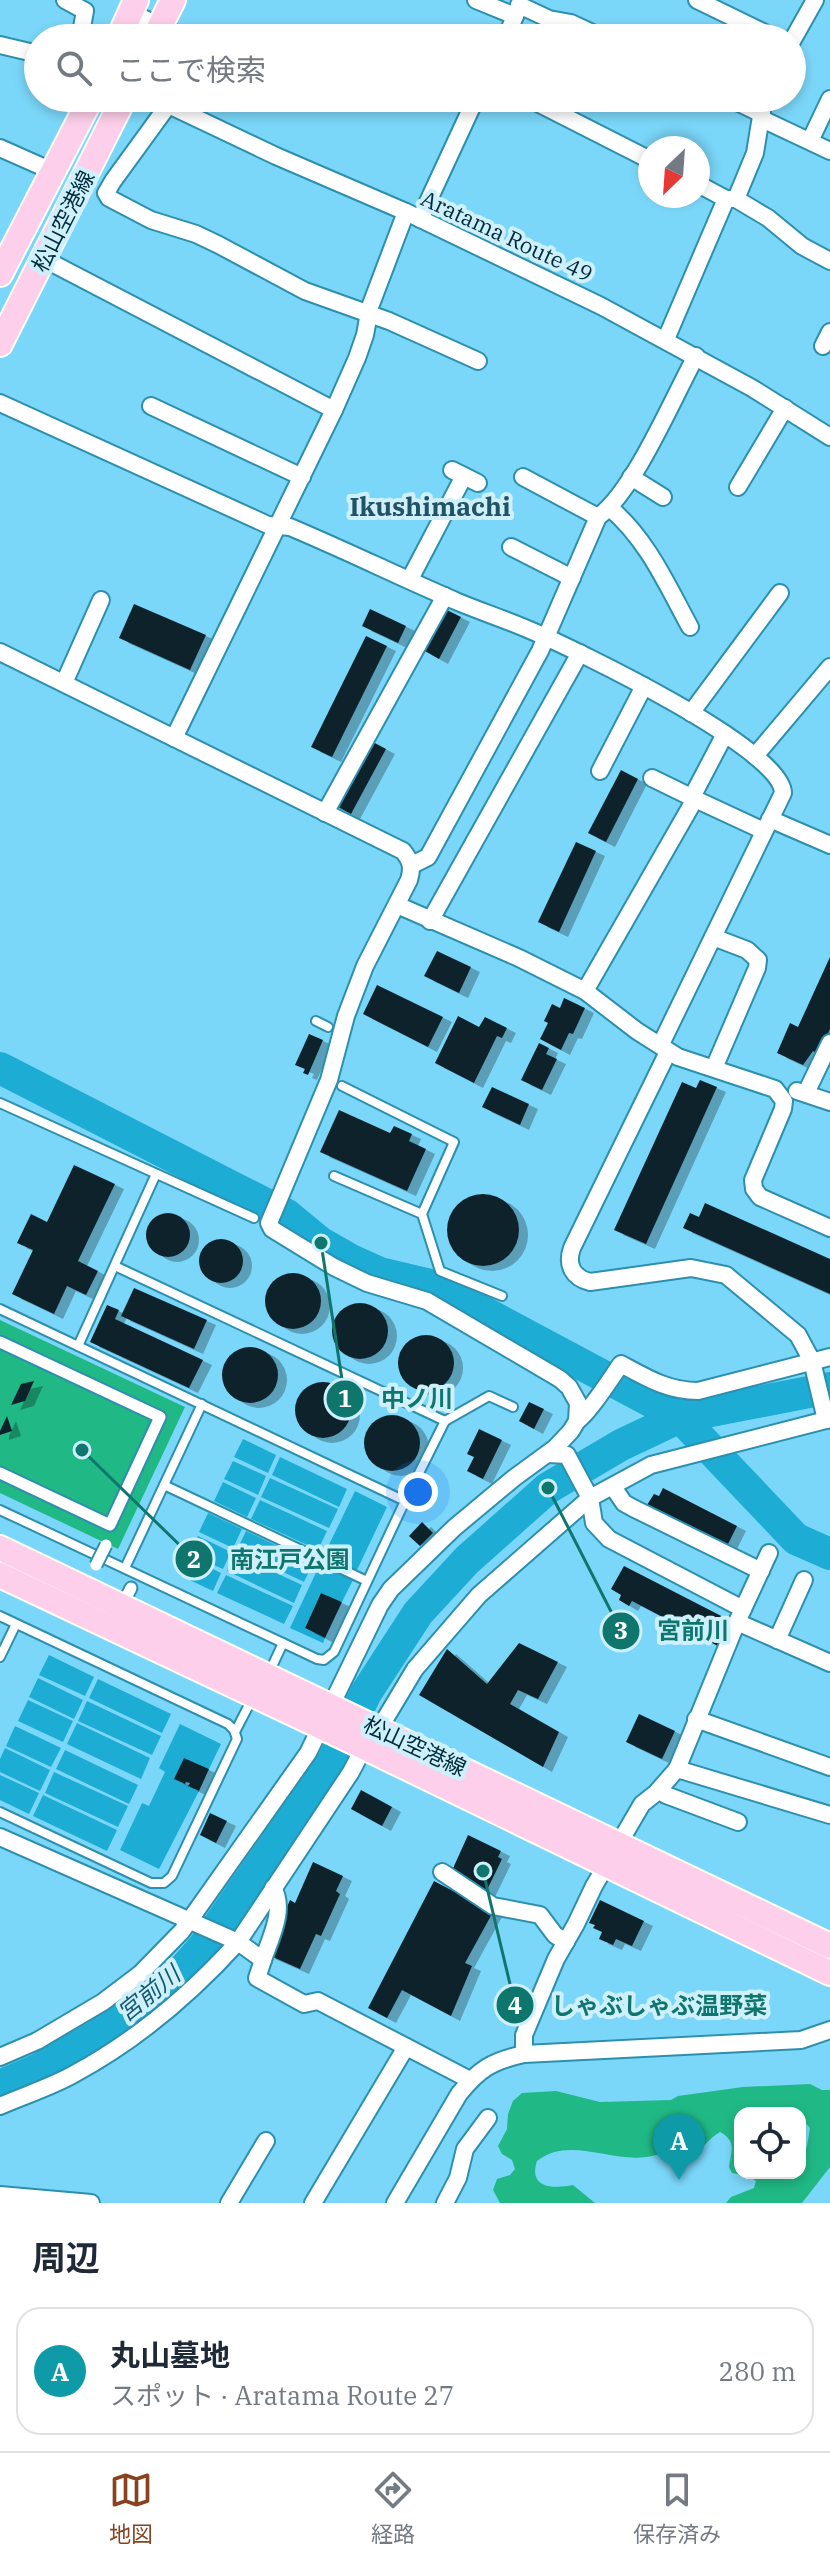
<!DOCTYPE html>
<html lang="ja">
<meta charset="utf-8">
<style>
:root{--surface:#fff;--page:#f2f2f3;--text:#1f2937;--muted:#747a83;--line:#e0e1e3;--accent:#894120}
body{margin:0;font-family:"IBM Plex Serif","Noto Sans JP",serif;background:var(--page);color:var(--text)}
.controls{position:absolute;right:24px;bottom:24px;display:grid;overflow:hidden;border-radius:16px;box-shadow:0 4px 12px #0003}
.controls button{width:72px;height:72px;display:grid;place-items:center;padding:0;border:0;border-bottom:2px solid var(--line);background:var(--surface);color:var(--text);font:40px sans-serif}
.compass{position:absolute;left:638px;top:136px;width:72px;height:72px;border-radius:50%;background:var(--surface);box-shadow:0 4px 12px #0003;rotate:205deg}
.you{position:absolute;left:418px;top:1492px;width:28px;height:28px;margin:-20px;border:6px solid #fff;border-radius:50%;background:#1a73e8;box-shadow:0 0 0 12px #1a73e833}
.badge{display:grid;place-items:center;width:52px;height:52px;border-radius:50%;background:var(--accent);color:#fff;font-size:26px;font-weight:700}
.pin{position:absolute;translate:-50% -66px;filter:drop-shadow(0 2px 4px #0008)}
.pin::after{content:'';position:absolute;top:42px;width:28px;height:24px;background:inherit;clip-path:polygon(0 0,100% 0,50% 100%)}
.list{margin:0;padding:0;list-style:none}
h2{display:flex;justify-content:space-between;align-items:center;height:104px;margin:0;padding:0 32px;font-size:34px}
h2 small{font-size:26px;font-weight:400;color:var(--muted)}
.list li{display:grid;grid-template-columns:52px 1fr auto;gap:24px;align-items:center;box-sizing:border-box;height:128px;margin:0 16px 16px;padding:0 16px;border:2px solid var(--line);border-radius:24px}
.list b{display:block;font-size:30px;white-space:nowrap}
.list p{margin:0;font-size:26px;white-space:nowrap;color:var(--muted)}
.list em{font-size:26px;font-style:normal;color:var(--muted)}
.icon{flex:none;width:44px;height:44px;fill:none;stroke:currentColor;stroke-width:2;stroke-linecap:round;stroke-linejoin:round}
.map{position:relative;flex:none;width:830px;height:2203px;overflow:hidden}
.search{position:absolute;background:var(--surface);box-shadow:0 4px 12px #0003;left:24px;right:24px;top:24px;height:88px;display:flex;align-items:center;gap:20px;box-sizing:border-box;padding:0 28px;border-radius:44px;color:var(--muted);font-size:30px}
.sheet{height:248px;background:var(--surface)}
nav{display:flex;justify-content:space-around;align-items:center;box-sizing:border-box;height:112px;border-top:2px solid var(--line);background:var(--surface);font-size:22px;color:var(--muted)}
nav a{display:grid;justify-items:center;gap:4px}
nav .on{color:var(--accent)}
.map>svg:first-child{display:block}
</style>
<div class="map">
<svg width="830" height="2203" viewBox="0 0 830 2203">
<defs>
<filter id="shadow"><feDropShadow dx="9" dy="5" stdDeviation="0" flood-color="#0004"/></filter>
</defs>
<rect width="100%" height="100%" fill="#7bd7f9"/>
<!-- green -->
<g fill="#20b985" fill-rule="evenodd">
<polygon points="0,1320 185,1407 118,1549 0,1493"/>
<path d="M 810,2084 L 822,2090 L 830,2090 L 830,2167 L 802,2203 L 726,2203 L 731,2197 L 754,2188 L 756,2181 L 749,2176 L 732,2173 L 729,2167 C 731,2151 737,2141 720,2132 C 711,2137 707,2144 699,2149 C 678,2140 666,2155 646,2157 C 609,2162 569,2136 537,2161 C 528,2188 553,2189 573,2185 L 595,2203 L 500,2203 L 493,2190 L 497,2179 L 510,2175 L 515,2169 L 512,2160 L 502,2154 L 498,2146 L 507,2129 L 508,2114 L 513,2101 L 522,2093 L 556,2091 L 600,2102 L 671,2100 L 678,2096 L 743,2087 ZM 740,2113 L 800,2113 L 800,2117 L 810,2128 L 807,2146 L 800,2159 L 800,2173 L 740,2173 Z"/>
</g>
<!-- water -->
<g fill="#1cacd4">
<polygon points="243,1439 276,1455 268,1473 234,1457"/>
<polygon points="280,1457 347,1489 339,1507 272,1475"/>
<polygon points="233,1461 266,1476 258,1495 224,1479"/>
<polygon points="270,1478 338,1509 329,1528 261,1497"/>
<polygon points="223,1482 256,1498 247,1517 214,1501"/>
<polygon points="355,1491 387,1507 357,1570 324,1555"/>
<polygon points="260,1500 327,1531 318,1550 251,1519"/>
<polygon points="208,1513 242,1529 233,1548 199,1532"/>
<polygon points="246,1531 313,1563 304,1582 237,1550"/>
<polygon points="198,1536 231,1552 223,1569 189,1554"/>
<polygon points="235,1554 302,1585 294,1603 227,1571"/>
<polygon points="188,1557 221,1573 213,1591 179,1575"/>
<polygon points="320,1564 353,1580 342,1602 321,1593 305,1628 325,1638 323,1643 290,1628"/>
<polygon points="226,1575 293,1606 284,1624 217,1593"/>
<polygon points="49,1655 94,1677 85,1696 39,1675"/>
<polygon points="38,1678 83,1700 74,1719 29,1697"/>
<polygon points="98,1679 171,1714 162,1733 89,1698"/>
<polygon points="28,1700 73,1721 63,1742 18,1721"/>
<polygon points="87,1701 161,1736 152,1755 78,1721"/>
<polygon points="77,1723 150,1758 141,1779 67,1744"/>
<polygon points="180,1724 221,1744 209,1769 184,1758 175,1779 199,1791 159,1869 120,1850 142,1803 149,1806 165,1772 159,1768"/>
<polygon points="15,1726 61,1748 51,1767 6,1746"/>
<polygon points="5,1748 50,1770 40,1791 0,1772 0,1759"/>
<polygon points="65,1750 138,1785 129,1804 56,1769"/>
<polygon points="54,1772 128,1806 118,1827 45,1793"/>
<polygon points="0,1775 39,1793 29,1814 0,1800"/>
<polygon points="43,1795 117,1830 107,1851 33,1816"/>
</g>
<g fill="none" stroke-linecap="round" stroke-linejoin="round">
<!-- river -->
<g stroke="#1cacd4" stroke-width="32">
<polyline points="0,1068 287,1215 321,1243 349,1259 380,1273 435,1286 680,1417 796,1539 830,1554"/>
<polyline points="0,2086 39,2069 96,2036 143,2005 173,1981 204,1946 333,1761 366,1693 418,1613 467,1560 548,1488 621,1445 680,1417 830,1388"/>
</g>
</g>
<!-- building -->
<g fill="#0e242c" filter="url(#shadow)">
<polygon points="134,604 206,635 190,670 119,638"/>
<polygon points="370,609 406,626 398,643 362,626"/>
<polygon points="445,609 461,617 439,659 423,650"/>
<polygon points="366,636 387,646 332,757 311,747"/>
<polygon points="371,741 386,749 351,814 336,806"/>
<polygon points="621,770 638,779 606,842 588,833"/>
<polygon points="576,842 596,851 559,932 538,922"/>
<polygon points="437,951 471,967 459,993 424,976"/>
<polygon points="830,957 830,1029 818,1054 813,1051 803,1065 777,1053 790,1023 798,1027"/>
<polygon points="377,985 443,1017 428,1047 363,1014"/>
<polygon points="564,998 585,1008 573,1034 569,1033 561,1050 540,1039 548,1023 544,1021 552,1004 560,1008"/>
<polygon points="458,1016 479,1027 485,1017 507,1028 502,1038 497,1036 474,1083 435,1063"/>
<polygon points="309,1034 323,1040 308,1075 303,1073 305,1069 295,1065"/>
<polygon points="539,1043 549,1048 546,1054 557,1059 542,1090 521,1080"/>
<polygon points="700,1080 717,1087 646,1244 614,1230 682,1082 696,1088"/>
<polygon points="492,1087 529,1104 520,1125 482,1107"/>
<polygon points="339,1110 390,1133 394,1126 412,1134 409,1141 426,1149 407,1191 320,1152"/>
<polygon points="74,1165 115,1184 78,1261 98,1271 86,1295 67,1286 54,1314 12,1294 33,1250 17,1243 31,1214 47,1222"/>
<circle cx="483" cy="1230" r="36"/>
<polygon points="705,1203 830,1259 830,1294 683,1228 690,1213 699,1217"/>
<circle cx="168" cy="1235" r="22"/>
<circle cx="221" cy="1261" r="22"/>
<circle cx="293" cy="1301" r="28"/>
<polygon points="134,1288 207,1320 194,1349 121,1316"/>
<circle cx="360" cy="1331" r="28"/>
<polygon points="107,1305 119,1310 115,1319 203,1360 189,1388 90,1342"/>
<circle cx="426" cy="1363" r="28"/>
<circle cx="250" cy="1375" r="28"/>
<polygon points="34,1381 25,1401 11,1405 21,1384"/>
<circle cx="323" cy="1410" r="28"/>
<polygon points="529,1402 544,1409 534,1429 519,1421"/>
<circle cx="392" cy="1443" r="28"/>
<polygon points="7,1416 12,1431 0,1435 0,1431"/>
<polygon points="479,1429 502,1440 483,1479 467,1471 474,1457 467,1454"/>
<polygon points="663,1488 737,1526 727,1546 647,1505 654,1494 659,1496"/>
<polygon points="422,1522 433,1533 420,1546 409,1536"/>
<polygon points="624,1566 731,1621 718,1646 632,1601 629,1606 619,1600 621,1595 611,1589"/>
<polygon points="321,1593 342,1602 325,1638 305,1628"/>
<polygon points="519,1643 558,1662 538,1699 518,1690 510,1704 559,1732 543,1767 419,1695 447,1649 487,1684"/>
<polygon points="639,1714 675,1731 662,1759 626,1742"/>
<polygon points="184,1758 209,1769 199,1791 188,1786 190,1783 186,1782 185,1784 174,1779"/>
<polygon points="361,1790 392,1807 382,1826 351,1809"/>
<polygon points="210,1813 227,1821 216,1843 200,1835"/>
<polygon points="468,1835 501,1851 498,1857 502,1859 486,1892 450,1875"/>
<polygon points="313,1862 343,1876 336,1891 340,1894 321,1936 316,1934 300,1969 266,1954 290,1900 295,1903"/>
<polygon points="434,1881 493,1912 465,1963 472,1966 451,2016 402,1990 387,2018 368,2008"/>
<polygon points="600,1900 644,1921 632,1946 616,1939 613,1945 599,1939 602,1932 593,1928 595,1925 589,1923"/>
</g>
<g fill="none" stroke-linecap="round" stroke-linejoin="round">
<!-- service casing -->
<g stroke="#2d8fae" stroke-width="12">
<g id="service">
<polyline points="316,1021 328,1027"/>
<polyline points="342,1086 454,1142 422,1214 440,1271 502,1296"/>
<polyline points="0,1103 254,1218"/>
<polyline points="334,1176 422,1214"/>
<polyline points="115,1266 445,1421"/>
<polyline points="0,1309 405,1501 334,1652 324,1660 317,1659 0,1510"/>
<polyline points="78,1346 156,1174"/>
<polyline points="164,1485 367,1581"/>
<polyline points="405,1501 445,1421 489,1396 513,1407"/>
<polyline points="125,1568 202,1404"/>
<polyline points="0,1616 228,1724 234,1730 237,1739 172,1876 164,1883 151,1883 0,1812"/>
<polyline points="0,1657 16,1624"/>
<polyline points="268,1675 283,1643"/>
<polyline points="235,1732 253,1697"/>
</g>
</g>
<!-- pedestrian casing -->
<g stroke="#2d8fae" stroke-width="15">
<g id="pedestrian">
<polyline points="0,1342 160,1417 110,1525 0,1473"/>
<polyline points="122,1606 131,1588"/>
</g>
</g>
<!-- minor casing -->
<g stroke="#2d8fae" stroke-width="20">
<g id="minor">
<polyline points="65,0 85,11 80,38"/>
<polyline points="476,0 515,16"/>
<polyline points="697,0 775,38"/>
<polyline points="519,5 549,19 571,23 603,38"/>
<polyline points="130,12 185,38"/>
<polyline points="506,38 519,6"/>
<polyline points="792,41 815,0"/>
<polyline points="0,45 38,54"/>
<polyline points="154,98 276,156 406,212 601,306 752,388 830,437"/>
<polyline points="528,98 650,160"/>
<polyline points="729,98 762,114"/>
<polyline points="169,104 113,181 106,193 109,198 151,220 196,234 219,245 305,291 389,321 478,361"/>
<polyline points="762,119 830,151"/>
<polyline points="810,141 830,99"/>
<polyline points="0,148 54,172"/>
<polyline points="698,184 726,199"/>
<polyline points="736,199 768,218 802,246 830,261"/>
<polyline points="736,199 755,153 764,98"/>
<polyline points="420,219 476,98"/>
<polyline points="44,259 334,410"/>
<polyline points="666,339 726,199 736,199"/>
<polyline points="823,346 830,332"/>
<path d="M 0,403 L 268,525 L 290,527 C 347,551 402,578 458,602 C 482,612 507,620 532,631 C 574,649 783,749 783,793 L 661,1044"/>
<polyline points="151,406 302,477"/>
<polyline points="452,470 478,483"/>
<polyline points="523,477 598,517"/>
<polyline points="631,477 663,497"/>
<polyline points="738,487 785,408"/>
<path d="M 610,508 C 647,539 667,585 690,627"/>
<polyline points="511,547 572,578"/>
<polyline points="410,579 464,476"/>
<path d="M 0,652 L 403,851 C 411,861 413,867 409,880 L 365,966 L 346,1016 L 329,1080 L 269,1223 L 272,1229 L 334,1267 L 367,1283 L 427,1301 L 560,1379 L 569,1387 L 578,1403 L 577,1421 L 571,1431 L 555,1448 L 514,1478 L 454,1528 L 391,1589 L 380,1605 L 308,1753 L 182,1931 L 140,1974 L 103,2002 L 37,2041 L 0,2057"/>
<polyline points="64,683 101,600"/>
<polyline points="691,713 780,593"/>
<polyline points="174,738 334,410 357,358 365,335 370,307 406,212"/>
<polyline points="755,756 830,667"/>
<polyline points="600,771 644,686"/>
<polyline points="652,778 695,799"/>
<polyline points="692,797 725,734"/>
<polyline points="325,813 445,596"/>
<polyline points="770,819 830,845"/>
<path d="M 412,865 L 428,857 L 540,651 L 598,517 C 634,491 673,398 696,356"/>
<polyline points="397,905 519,958 585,991 637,1031 678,1057 775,1089 784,1101 783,1109 753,1180 754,1189 760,1197 830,1228"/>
<polyline points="430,921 580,653"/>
<polyline points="713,937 747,950 758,960 757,968 714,1068"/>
<polyline points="585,991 695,799 764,831"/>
<path d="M 668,1052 L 572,1248 C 566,1265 573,1278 590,1282 L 691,1268 L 726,1275 L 798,1335 L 812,1361 L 826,1420"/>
<polyline points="797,1091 830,1102"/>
<polyline points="806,1093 830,1043"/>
<path d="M 577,1421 C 589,1413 611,1378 621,1364 C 647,1378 668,1391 698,1391 L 830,1357"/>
<polyline points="548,1454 567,1455 590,1498 594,1523 609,1539 743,1609 737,1622 830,1663"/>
<polyline points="613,1487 624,1503 633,1508 761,1571"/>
<polyline points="743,1609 769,1553"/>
<polyline points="777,1640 804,1580"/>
<polyline points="696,1719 830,1767"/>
<polyline points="379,1729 415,1669 479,1595 590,1498 651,1465 830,1419"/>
<polyline points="677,1769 830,1815"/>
<polyline points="659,1790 666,1795 738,1822"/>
<polyline points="0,1837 238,1942 263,1960 257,1978 304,2004 318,2001 470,2080"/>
<polyline points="442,1872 493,1906 540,1915 555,1935 566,1942"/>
<path d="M 263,1960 C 270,1939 286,1909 273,1888"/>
<polyline points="524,2054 524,2035 556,1959 576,1924 594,1886 642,1804 656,1793 677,1769 737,1622"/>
<path d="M 0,2106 C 25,2095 51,2087 74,2074 C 137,2040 190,1995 238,1942 L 351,1772 L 364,1747"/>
<polyline points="0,2195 91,2203"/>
<polyline points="229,2203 266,2141"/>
<polyline points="313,2203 406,2047"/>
<path d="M 395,2203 L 459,2094 C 479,2069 492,2061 524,2054 L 801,2040 L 830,2030"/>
<polyline points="445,2203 458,2178 465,2149 488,2118"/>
</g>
</g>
<!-- primary casing -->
<g stroke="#fff" stroke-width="28">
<g id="primary">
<polyline points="119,38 136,0"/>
<polyline points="154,38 173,0"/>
<polyline points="0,274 91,98"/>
<polyline points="0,344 124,98"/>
<polyline points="0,1548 830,1946"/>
<polyline points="0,1575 364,1747 830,1973"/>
</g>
</g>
<!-- service -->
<use href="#service" stroke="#fff" stroke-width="8"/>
<!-- pedestrian -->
<use href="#pedestrian" stroke="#fff" stroke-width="11"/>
<!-- minor -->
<use href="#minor" stroke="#fff" stroke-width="16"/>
<!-- primary -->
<use href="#primary" stroke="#fdcfea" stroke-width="24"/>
<!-- pedestrian-bridge casing -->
<g stroke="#2d8fae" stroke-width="15" stroke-linecap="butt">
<polyline id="pedestrian-bridge" points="96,1565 106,1545"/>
</g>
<!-- pedestrian-bridge -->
<use href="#pedestrian-bridge" stroke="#fff" stroke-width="11"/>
</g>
<g text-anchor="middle" stroke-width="8" stroke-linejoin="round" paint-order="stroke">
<!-- street labels -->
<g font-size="22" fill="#012b38" stroke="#cef0fd">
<text transform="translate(63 221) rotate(-63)" y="8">松山空港線</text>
<text transform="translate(507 236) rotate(25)" y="8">Aratama Route 49</text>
<text transform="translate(415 1746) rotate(25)" y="8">松山空港線</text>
</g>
<!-- water labels -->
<g font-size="24" font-style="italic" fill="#145a70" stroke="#cef0fd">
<text transform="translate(149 1994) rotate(-39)" y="8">宮前川</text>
</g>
<!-- quarter labels -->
<g font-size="26" font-weight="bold" fill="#215364" stroke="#cef0fd">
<text x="430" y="516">Ikushimachi</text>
</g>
</g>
<!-- callouts -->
<path fill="none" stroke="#0f766e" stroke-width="3" d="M321 1243L345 1399M82 1450L194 1559M548 1488L621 1631M483 1871L515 2005"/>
<g fill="#0f766e" stroke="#cef0fd" stroke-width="3">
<circle cx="321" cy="1243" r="8"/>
<circle cx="82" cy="1450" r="8"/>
<circle cx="548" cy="1488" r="8"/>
<circle cx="483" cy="1871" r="8"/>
<circle cx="345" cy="1399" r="20"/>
<circle cx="194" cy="1559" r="20"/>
<circle cx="621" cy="1631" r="20"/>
<circle cx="515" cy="2005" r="20"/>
</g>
<g font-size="24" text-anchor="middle" font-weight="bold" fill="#fff">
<text x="345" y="1407">1</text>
<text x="194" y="1568">2</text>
<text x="621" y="1639">3</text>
<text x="515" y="2014">4</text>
</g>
<g font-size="24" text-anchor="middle" font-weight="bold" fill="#0f766e" stroke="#cef0fd" stroke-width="8" stroke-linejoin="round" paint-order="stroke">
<text x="417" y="1407">中ノ川</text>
<text x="290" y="1568">南江戸公園</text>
<text x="693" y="1639">宮前川</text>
<text x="659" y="2014">しゃぶしゃぶ温野菜</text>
</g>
</svg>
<div class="controls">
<button><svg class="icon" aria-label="locate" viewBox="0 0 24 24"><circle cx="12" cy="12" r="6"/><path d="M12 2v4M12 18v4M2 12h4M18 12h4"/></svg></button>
</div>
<svg class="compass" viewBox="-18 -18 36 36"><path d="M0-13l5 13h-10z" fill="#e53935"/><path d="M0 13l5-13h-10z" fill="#747a83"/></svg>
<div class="you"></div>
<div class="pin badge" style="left:679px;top:2180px;background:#0f9aa8">A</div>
<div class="search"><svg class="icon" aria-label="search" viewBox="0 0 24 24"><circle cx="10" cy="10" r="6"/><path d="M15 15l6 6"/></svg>ここで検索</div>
</div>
<section class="sheet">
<h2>周辺<small></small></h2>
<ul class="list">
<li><span class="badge" style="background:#0f9aa8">A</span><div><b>丸山墓地</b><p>スポット · Aratama Route 27</p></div><em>280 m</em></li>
</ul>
</section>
<nav>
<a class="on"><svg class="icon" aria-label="map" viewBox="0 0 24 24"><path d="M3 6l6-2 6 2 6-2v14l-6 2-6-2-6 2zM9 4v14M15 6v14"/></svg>地図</a>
<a><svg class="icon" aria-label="directions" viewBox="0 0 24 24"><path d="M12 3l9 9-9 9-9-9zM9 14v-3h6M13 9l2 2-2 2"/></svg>経路</a>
<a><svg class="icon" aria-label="saved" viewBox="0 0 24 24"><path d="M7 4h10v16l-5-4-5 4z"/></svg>保存済み</a>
</nav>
